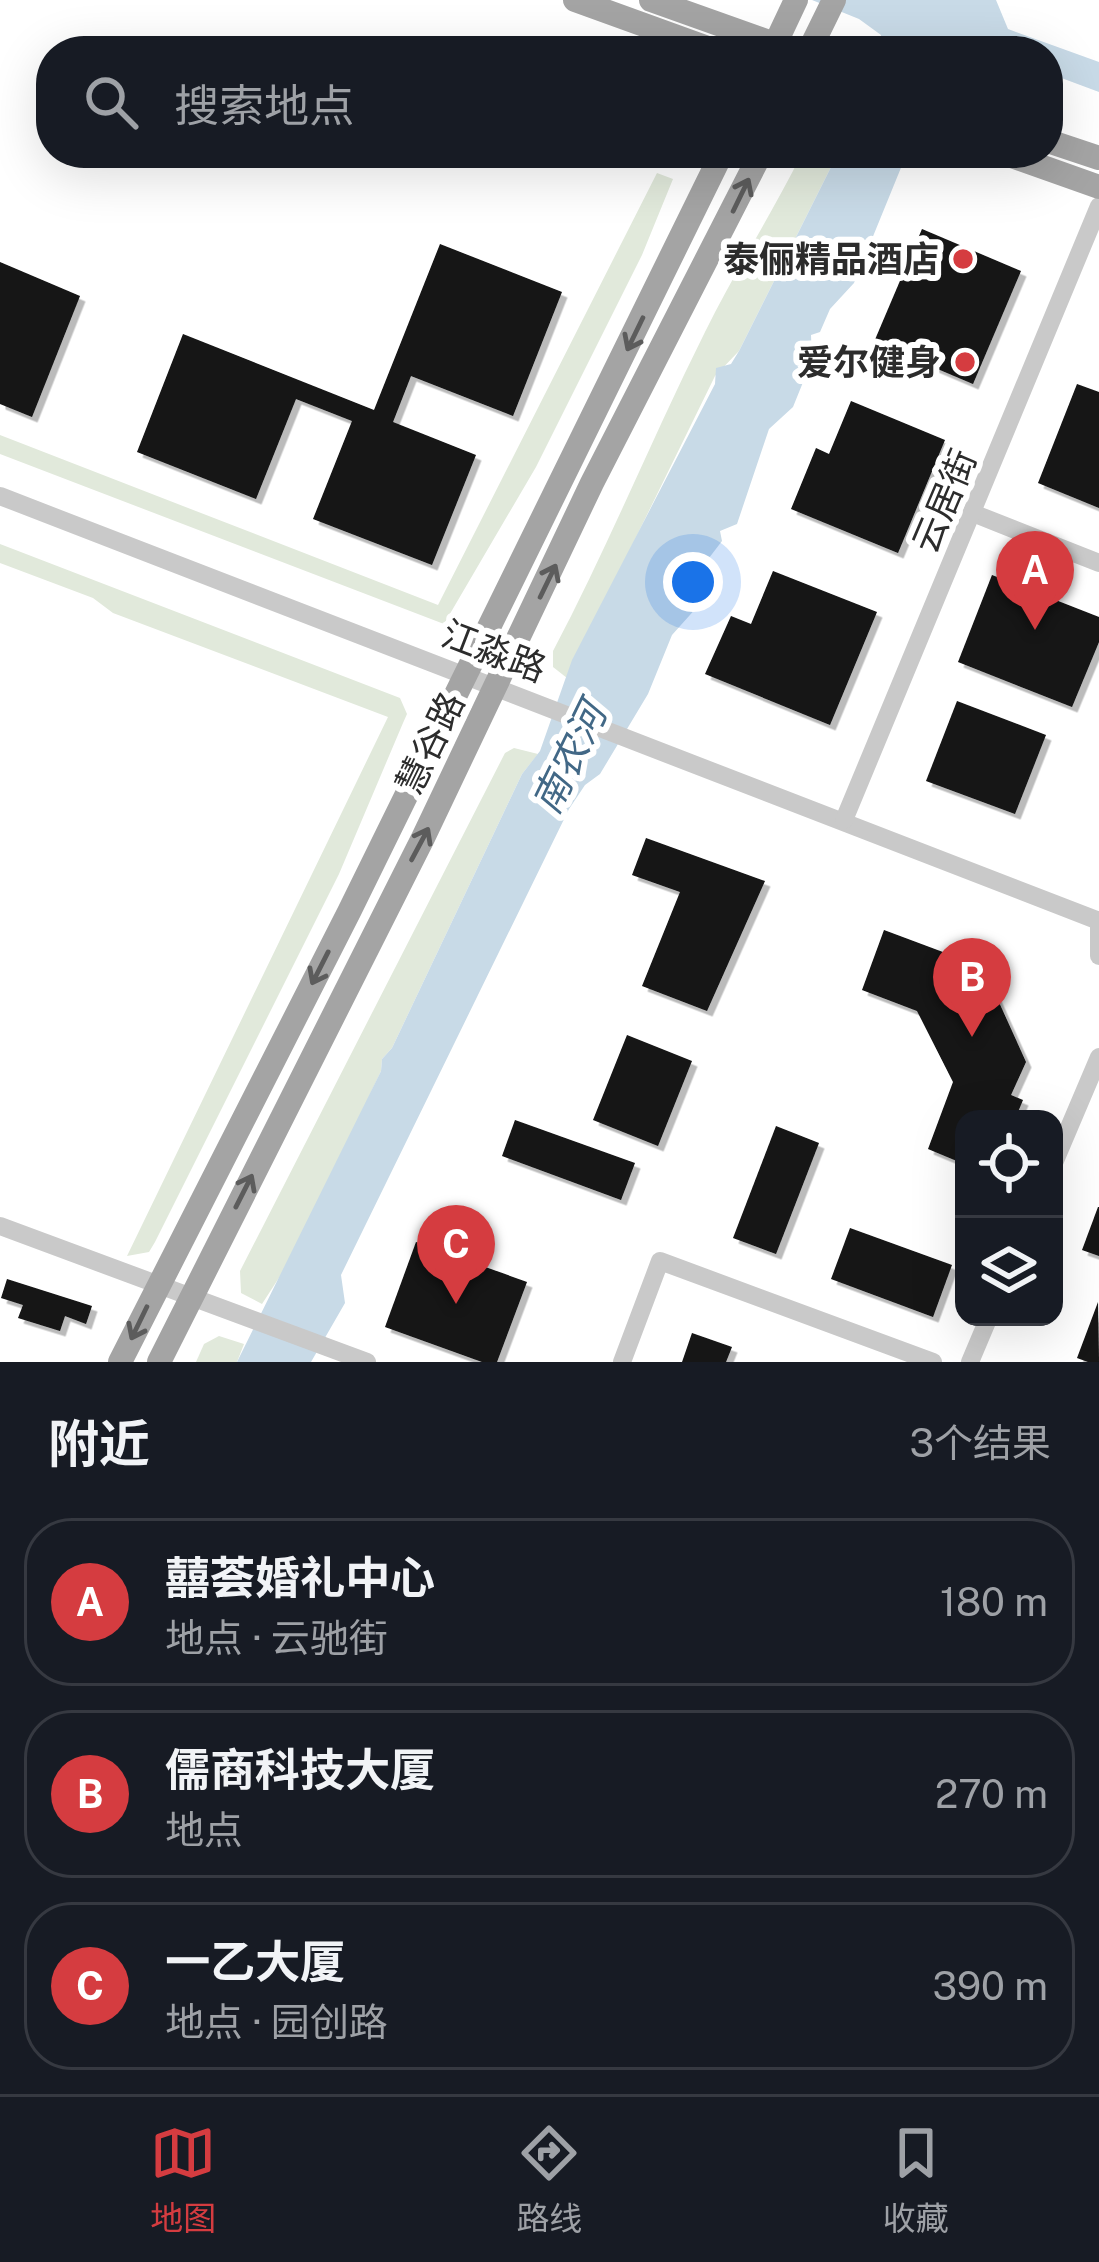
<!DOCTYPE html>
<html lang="zh">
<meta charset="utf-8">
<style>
:root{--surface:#171b24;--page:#242831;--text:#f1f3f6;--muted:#9ea1a6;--line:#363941;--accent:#d53c40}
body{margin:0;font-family:"Public Sans","Noto Sans SC",sans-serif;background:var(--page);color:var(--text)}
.controls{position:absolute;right:36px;bottom:36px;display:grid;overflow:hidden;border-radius:24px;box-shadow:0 12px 48px #0002}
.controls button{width:108px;height:108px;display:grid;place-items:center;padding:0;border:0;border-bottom:3px solid var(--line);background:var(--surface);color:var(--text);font:60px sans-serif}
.you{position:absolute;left:693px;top:582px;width:42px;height:42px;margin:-30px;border:9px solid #fff;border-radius:50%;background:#1a73e8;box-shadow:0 0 0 18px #1a73e833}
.badge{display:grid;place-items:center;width:78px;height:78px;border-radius:50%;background:var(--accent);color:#fff;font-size:39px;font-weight:700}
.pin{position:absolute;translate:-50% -99px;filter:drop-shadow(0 3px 6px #0008)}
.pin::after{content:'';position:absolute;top:63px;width:42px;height:36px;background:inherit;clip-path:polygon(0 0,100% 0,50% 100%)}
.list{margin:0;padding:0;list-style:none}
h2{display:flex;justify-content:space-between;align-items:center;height:156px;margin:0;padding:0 48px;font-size:51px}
h2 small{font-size:39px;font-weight:400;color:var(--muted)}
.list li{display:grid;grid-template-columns:78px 1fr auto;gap:36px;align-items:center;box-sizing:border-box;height:168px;margin:0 24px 24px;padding:0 24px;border:3px solid var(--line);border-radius:48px}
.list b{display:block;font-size:45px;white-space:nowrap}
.list p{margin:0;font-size:39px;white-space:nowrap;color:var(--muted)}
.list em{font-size:39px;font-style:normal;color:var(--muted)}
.icon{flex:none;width:66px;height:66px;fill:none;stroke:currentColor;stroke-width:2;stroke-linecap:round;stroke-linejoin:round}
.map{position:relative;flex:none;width:1099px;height:1362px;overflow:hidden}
.search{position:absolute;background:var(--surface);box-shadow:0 12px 48px #0002;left:36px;right:36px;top:36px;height:132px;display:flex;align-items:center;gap:30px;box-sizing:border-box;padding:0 42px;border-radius:48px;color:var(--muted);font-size:45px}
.sheet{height:732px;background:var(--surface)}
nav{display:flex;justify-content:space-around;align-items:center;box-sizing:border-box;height:168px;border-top:3px solid var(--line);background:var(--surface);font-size:33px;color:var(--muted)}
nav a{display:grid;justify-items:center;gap:6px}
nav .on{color:var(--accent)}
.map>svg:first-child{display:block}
</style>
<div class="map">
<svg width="1099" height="1362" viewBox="0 0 1099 1362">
<defs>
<filter id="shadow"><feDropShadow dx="5.5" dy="5.5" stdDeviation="0" flood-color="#0004"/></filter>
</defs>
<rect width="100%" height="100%" fill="#fff"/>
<!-- green -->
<g fill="#e1e9db">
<path d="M 802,153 L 838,153 L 739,351 L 715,376 L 567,678 L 553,667 L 553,651 C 608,547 652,438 705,332 C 735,271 772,214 802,153 Z"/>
<polygon points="657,173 673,179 642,255 536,467 444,624 0,454 0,435 438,605"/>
<polygon points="0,544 400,698 407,714 403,723 339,874 155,1242 149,1252 127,1256 388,717 113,613 93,598 0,563"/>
<polygon points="514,748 538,754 522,774 392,1048 382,1059 381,1071 295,1253 262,1304 241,1293 240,1271 505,753"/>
<polygon points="219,1336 244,1344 237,1362 196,1362 204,1344"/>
</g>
<!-- water -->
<g fill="#c8dae7">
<polygon points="812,0 996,0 1008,29 1099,62 1099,92 1048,73 1048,51 987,51 953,39 945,51 879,51 881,35 859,19"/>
<polygon points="838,153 907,153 854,283 830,309 820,332 811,335 812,360 793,407 769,429 737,524 720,531 722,541 709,558 698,606 672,635 648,694 600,774 585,785 569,809 341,1275 345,1303 311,1362 237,1362 381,1071 382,1059 392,1048 522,774 540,751 572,660 715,384 716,368 731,364 739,351"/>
</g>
<!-- building -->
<g fill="#131313" filter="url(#shadow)">
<polygon points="922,229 1021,271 973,384 874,342"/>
<polygon points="440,244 562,292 513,416 411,376 393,422 476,455 432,565 313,519 352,421 296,399 256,499 137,452 183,334 374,410"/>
<polygon points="0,262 80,296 32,417 0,404"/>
<polygon points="1077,384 1099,392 1099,508 1038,483"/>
<polygon points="851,401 945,440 898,553 791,509 816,448 829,454"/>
<polygon points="773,571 877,612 830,725 705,674 731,616 751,624"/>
<polygon points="992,575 1099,617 1099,642 1072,707 958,662"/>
<polygon points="957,701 1046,735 1015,814 926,781"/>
<polygon points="646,838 765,881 707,1011 642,986 680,892 632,875"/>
<polygon points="884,930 983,967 1026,1062 1011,1095 1023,1100 1015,1119 964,1119 964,1164 928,1149 953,1082 917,1011 862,990"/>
<polygon points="627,1035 692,1061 658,1146 593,1120"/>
<polygon points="515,1120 635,1163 621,1200 502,1156"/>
<polygon points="776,1126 819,1143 776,1254 733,1238"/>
<polygon points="1098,1207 1099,1207 1099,1256 1082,1250"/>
<polygon points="850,1228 952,1265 933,1317 831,1279"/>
<polygon points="416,1242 527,1282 497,1362 482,1362 385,1327"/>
<polygon points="7,1279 92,1306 86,1324 65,1316 60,1331 18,1318 23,1305 1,1298"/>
<polygon points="1098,1302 1099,1362 1088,1362 1077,1358"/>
<polygon points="692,1333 732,1347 726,1362 682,1362"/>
</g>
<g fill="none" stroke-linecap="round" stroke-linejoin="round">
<!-- minor -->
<g stroke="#c9c9c9" stroke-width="18">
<polyline points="0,496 1099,921"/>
<polyline points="975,514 1099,563"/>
<polyline points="844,820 1099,206"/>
<polyline points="1099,920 1099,956"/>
<polyline points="1054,1163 1099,1057"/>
<polyline points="0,1226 367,1362"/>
<polyline points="622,1362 660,1261 933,1362"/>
<polyline points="970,1362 989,1317"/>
</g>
<!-- major -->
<g stroke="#a4a4a4" stroke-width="24">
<polyline points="575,0 716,51"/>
<polyline points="651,0 794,51"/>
<polyline points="772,51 796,0"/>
<polyline points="809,51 834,0"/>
<polyline points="1048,141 1099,158"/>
<polyline points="1003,153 1099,187"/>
<polyline points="120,1362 349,912 722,153"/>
<polyline points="159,1362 423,838 592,483 761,153"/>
</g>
</g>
<!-- one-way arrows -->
<defs><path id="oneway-shaft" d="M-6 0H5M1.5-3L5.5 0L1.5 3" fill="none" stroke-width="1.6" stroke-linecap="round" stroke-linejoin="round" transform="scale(3)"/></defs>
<g stroke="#5c5c5c">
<use href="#oneway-shaft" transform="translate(741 195) rotate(-64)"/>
<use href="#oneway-shaft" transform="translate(635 334) rotate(116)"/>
<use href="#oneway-shaft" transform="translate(548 581) rotate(-64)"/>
<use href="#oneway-shaft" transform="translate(420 844) rotate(-62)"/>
<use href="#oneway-shaft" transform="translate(320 968) rotate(117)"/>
<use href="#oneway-shaft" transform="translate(244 1191) rotate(-63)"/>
<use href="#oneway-shaft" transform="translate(139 1323) rotate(116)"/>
</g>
<!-- markers -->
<g fill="#d53c40" stroke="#fff" stroke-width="4.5">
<circle cx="963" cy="259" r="12"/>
<circle cx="965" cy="362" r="12"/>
</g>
<g text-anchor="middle" stroke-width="12" stroke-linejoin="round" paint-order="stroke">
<!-- poi labels -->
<g font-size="36" font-weight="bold" fill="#2c2c2c" stroke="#fff" text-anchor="end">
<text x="939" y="272">泰俪精品酒店</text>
<text x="941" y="375">爱尔健身</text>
</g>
<!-- street labels -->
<g font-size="36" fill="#2c2c2c" stroke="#fff">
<text transform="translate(944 501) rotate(-67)" y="13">云居街</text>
<text transform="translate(494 651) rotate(21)" y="13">江淼路</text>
<text transform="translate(430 743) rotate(-64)" y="13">慧谷路</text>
</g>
<!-- water labels -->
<g font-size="39" font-style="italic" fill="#426886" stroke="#fff">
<text transform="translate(569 758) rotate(-64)" y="14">南农河</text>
</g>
</g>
</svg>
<div class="controls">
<button><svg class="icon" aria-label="locate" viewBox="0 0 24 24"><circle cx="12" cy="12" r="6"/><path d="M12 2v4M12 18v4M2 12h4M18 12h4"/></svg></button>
<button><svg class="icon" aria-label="layers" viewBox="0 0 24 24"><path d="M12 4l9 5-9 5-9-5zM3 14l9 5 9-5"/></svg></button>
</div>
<div class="you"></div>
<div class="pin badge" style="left:1035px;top:630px">A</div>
<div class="pin badge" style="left:972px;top:1037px">B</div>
<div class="pin badge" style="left:456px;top:1304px">C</div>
<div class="search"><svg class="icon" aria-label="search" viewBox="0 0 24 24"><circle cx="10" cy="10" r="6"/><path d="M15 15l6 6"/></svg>搜索地点</div>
</div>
<section class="sheet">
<h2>附近<small>3个结果</small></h2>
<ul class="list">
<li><span class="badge">A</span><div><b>囍荟婚礼中心</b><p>地点 · 云驰街</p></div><em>180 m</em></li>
<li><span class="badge">B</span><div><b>儒商科技大厦</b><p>地点</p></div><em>270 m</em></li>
<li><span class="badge">C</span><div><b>一乙大厦</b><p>地点 · 园创路</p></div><em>390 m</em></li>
</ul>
</section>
<nav>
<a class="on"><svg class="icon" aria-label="map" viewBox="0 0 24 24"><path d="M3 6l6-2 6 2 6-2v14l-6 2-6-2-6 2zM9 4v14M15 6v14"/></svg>地图</a>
<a><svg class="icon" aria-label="directions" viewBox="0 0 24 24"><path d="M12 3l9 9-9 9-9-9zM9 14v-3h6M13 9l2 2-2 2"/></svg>路线</a>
<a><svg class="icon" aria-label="saved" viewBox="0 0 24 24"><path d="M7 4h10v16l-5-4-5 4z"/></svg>收藏</a>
</nav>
